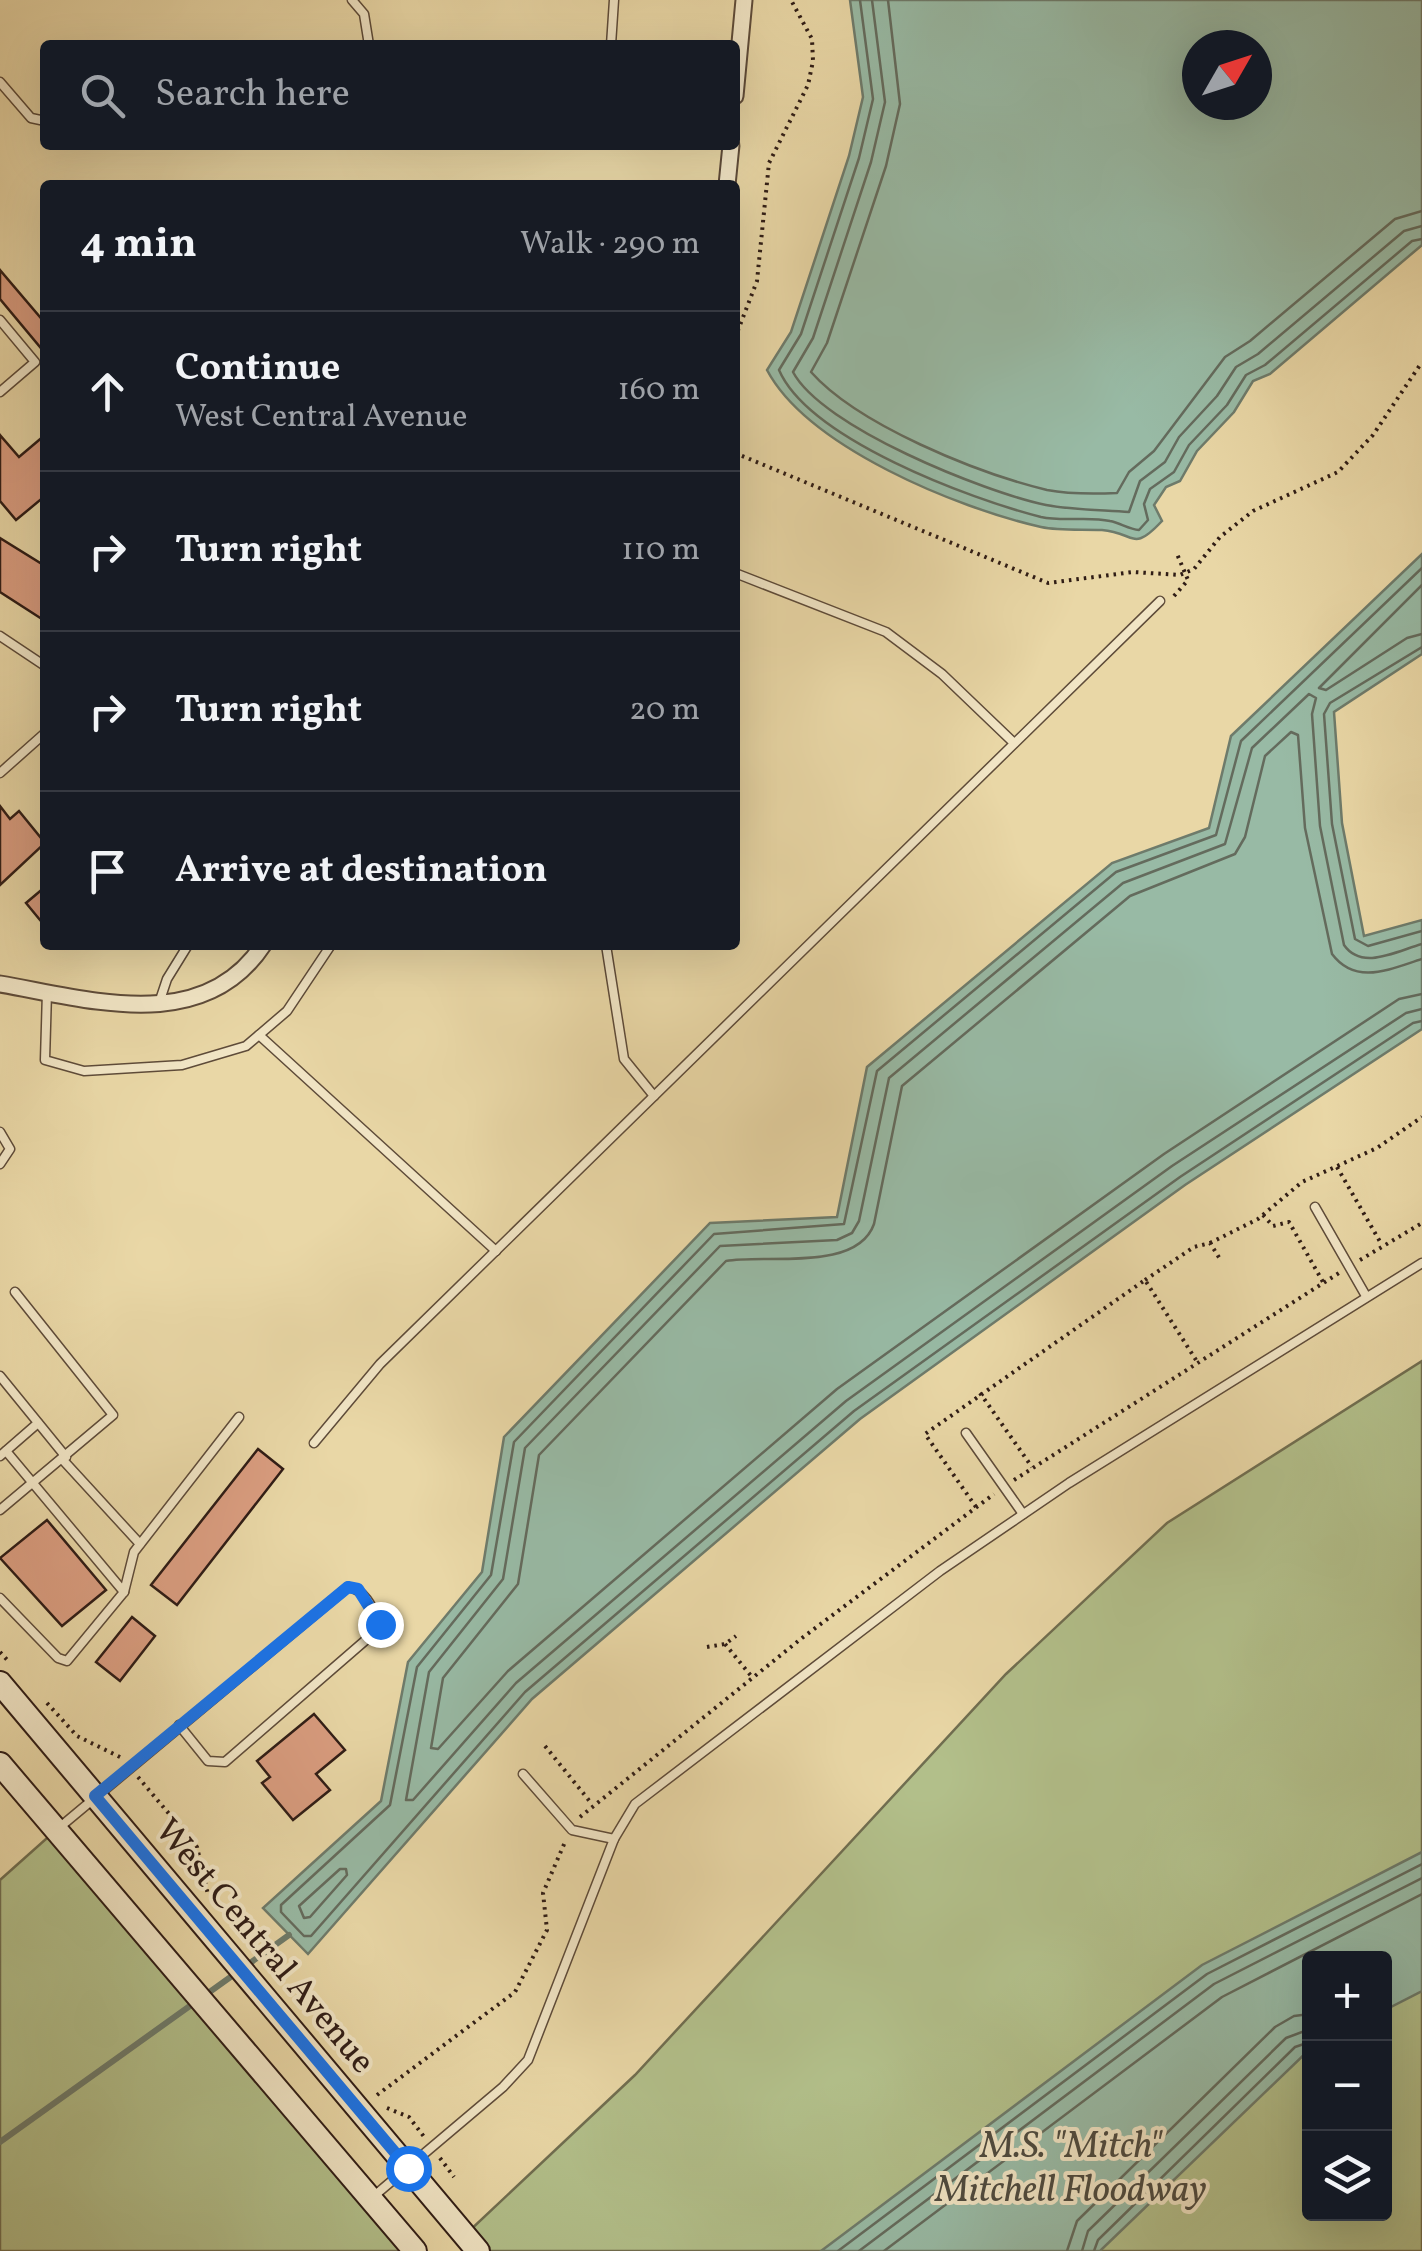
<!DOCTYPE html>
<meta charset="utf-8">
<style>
:root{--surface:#171b24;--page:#242831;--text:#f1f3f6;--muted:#9ea1a6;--line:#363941}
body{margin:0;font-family:Vollkorn,serif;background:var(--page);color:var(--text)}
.controls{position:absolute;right:30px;bottom:30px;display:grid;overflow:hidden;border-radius:10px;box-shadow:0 10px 40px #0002}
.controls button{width:90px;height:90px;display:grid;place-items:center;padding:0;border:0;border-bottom:2px solid var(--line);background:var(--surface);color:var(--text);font:50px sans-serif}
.compass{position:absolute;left:1182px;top:30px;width:90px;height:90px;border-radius:50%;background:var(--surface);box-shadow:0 10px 40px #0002;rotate:51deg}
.stop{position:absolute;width:30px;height:30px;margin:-22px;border:8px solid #1a73e8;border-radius:50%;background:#fff}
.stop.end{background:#1a73e8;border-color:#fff;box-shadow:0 2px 10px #0008}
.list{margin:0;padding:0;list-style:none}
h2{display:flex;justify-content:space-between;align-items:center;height:130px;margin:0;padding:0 40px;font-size:42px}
h2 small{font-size:32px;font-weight:400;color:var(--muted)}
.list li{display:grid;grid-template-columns:65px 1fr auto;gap:30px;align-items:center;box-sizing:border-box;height:160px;padding:0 40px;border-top:2px solid var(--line)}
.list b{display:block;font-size:38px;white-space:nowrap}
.list p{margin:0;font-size:32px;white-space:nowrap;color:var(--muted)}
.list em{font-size:32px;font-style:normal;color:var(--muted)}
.icon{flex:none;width:55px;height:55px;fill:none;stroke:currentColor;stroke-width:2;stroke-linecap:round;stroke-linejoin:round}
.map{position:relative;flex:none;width:1422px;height:2251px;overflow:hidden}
.search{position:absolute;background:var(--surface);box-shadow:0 10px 40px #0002;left:40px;top:40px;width:700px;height:110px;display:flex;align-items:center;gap:25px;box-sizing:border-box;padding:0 35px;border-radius:10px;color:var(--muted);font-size:38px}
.panel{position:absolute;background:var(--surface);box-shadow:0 10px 40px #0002;left:40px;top:180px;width:700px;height:770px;border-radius:10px}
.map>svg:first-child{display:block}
</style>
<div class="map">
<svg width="1422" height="2251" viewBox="0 0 1422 2251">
<rect width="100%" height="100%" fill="#e9d7a6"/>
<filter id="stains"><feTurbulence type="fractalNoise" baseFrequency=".002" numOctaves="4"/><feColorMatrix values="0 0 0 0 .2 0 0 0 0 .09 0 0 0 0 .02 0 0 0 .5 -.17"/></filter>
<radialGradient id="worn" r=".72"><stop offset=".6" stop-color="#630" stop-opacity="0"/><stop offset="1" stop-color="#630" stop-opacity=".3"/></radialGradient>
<!-- green -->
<g fill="#b2bf8a" stroke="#706e50" stroke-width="2.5" fill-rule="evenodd">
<path d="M 1422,1361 L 1422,2251 L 477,2251 L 465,2235 L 635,2075 L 1006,1674 L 1167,1523 ZM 1310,1958 L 1384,1958 L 1384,2214 L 1310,2214 Z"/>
<polygon points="56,1830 415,2251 0,2251 0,1880"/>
</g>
<!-- water -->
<g fill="#98baa5" stroke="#6e7b6b" stroke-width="2.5" fill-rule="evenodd">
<path d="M 850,0 L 1422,0 L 1422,245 L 1270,374 L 1253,381 L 1234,412 L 1197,451 L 1180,481 L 1166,487 L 1154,505 L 1162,521 C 1132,553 1136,533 1102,530 C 1082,529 1060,531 1041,527 C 957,508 808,447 767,370 L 791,332 L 849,156 L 863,97 ZM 1197,45 L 1257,45 L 1257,105 L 1197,105 Z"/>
<polygon points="1422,554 1422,654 1334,712 1342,823 1364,936 1422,920 1422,1029 1185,1185 860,1419 532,1699 308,1954 263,1908 381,1801 408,1662 482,1572 504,1437 710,1223 837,1217 867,1067 1112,863 1209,828 1231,736"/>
<polygon points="1422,1852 1422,1991 1385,2010 1384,1958 1310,1958 1309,2050 1100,2251 821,2251 1202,1965"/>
</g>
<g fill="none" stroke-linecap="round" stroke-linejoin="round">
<!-- shore -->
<g stroke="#646b5d" stroke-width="2.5">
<path d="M 860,0 L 873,99 L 859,158 L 801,334 L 779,370 C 809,439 970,499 1041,517 C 1064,522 1088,516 1110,521 C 1120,523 1129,529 1139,530 L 1148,520 L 1144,504 L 1150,489 L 1174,472 L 1189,445 L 1227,405 L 1246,375 L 1265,365 L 1412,241 L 1422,239"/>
<path d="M 872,0 L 885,102 L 871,162 L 813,338 L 793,372 C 822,427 984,492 1046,505 C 1072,510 1103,510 1129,512 L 1140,481 L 1165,462 L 1179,437 L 1217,396 L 1236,367 L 1258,354 L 1404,231 L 1422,226"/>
<path d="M 888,0 L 900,104 L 886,166 L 827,343 L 811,372 C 858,425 977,473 1047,490 C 1068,494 1095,494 1117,493 L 1129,472 L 1154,451 L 1225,357 L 1250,341 L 1395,219 L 1422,211"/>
<polyline points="1422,568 1241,741 1216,835 1116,872 877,1071 844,1224 714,1234 514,1442 491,1575 417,1667 390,1805 281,1905 281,1912 304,1936 311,1936 525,1692 854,1411 1180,1177 1413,1023 1422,1021"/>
<polyline points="1422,585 1319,688 1326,690 1407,638 1422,634"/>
<polyline points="1422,647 1330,703 1324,714 1332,824 1355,939 1368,946 1422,931"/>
<path d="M 1422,944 C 1397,951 1362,971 1344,945 L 1320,826 L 1312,714 L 1316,698 L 1309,694 L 1252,748 L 1225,844 L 1123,883 L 889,1078 L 859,1221 L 852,1233 L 837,1240 L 720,1246 L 525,1448 L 503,1579 L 429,1672 L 406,1800 L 413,1800 L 516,1683 L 846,1401 L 1172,1166 L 1406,1013 L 1422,1009"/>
<path d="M 1422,959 C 1390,969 1356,986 1332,954 L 1305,828 L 1298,735 L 1291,732 L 1265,756 L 1245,837 L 1235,854 L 1130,896 L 902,1086 L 874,1224 C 857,1272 768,1254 726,1261 L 539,1455 L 518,1584 L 443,1678 L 431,1748 L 438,1749 L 508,1671 L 837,1389 L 1164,1154 L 1399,999 L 1422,994"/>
<polygon points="340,1869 346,1869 347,1875 310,1917 304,1918 299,1906"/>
<polyline points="838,2251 1207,1974 1422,1864"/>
<polyline points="859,2251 1214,1984 1422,1878"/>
<polyline points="884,2251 1222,1997 1422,1894"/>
<polyline points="1067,2251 1077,2221 1275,2027 1294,2016 1310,2014"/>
<polyline points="1082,2251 1088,2231 1286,2038 1310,2029"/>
<polyline points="1094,2251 1098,2240 1295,2047 1310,2042"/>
</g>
<!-- stream -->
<g stroke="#6e7b6b" stroke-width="6">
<polyline points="204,1996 289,1935"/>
<polyline points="0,2142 194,2003"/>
</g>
</g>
<!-- building -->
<g fill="#da9d80" stroke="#2f1c15" stroke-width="2.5">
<polygon points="0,270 45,323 45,353 0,299"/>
<polygon points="0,435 19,457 45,435 45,496 16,520 0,501"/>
<polygon points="0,538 45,566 45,621 0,592"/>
<polygon points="0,806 10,819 19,811 45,843 0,885"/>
<polygon points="45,887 45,926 26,903"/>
<polygon points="258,1449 283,1469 177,1605 151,1585"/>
<polygon points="47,1520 106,1590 62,1626 0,1558"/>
<polygon points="132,1617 155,1636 120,1681 96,1662"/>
<polygon points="314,1714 345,1750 316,1774 330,1790 293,1820 262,1783 270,1777 257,1761"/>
</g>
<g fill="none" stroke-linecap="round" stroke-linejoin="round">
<!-- lane casing -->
<g stroke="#5e4b39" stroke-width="11">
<g id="lane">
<polyline points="352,0 364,14 369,45"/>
<polyline points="611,45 614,0"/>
<polyline points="0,82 31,118 45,121"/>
<polyline points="0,320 35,362 0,392"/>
<polyline points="735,573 886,632 942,674 1014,743"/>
<polyline points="0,636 45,666"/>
<polyline points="0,773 45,733"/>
<polyline points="606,945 624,1059 654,1096"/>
<polyline points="47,992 45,1060 84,1071 182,1065 246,1046 287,1011 331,945"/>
<polyline points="159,1003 167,979 188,945"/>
<polyline points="259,1035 496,1251"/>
<polyline points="0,1132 10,1149 0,1164"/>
<polyline points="1315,1207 1366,1296"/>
<polyline points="0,1376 66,1457"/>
<polyline points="966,1433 1023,1514"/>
<polyline points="314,1443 380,1364 1160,601"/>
<polyline points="0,1456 38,1423"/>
<polyline points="62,1459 140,1544"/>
<polyline points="0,1510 113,1415 15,1292"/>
<polyline points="124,1592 134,1552 239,1417"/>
<polyline points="0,1598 58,1658 67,1661 124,1592 6,1451"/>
<polyline points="523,1774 572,1830 614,1839"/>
<path d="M 60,1827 L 348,1587 C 365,1589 373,1609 380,1624 L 375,1632 L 225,1762 L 208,1761 L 179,1725"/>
<polyline points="374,2196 503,2087 528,2060 614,1839 635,1804 940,1571 1069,1483 1422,1263"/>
</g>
</g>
<!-- street casing -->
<g stroke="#5e4b39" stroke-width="19">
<g id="street">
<polyline points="735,96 744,0"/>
<polyline points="727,185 731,145"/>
<path d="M 0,984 C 88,999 203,1036 263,945"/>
</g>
</g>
<!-- secondary casing -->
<g stroke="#2f1c15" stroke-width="26">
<g id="secondary">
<polyline points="0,1683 478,2251"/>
<polyline points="0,1764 415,2251"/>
</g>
</g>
<!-- path -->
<g stroke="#2f1c15" stroke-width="4" stroke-dasharray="2.5 5" stroke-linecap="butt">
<polyline points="735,338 757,281 769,163 808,85 813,61 812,39 791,0"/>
<polyline points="735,453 1048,583 1133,572 1180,575 1194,569 1220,537 1253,511 1338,472 1373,435 1422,362"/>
<polyline points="1174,596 1188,580 1177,554"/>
<polyline points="1337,1167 1382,1245"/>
<polyline points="1263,1215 1273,1226 1289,1222 1323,1282"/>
<polyline points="1210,1243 1258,1219 1302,1182 1377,1148 1422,1117"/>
<polyline points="1360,1260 1422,1223"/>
<polyline points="1145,1280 1194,1247 1210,1243 1220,1259"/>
<polyline points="980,1393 1032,1467"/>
<polyline points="1014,1480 1339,1273"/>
<polyline points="976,1507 925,1434 1145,1280 1196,1360"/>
<polyline points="725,1644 752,1677"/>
<polyline points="707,1647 725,1644 736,1636"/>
<polyline points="0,1652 10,1663"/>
<polyline points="47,1703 77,1736 122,1758"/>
<polyline points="545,1746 592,1804"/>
<polyline points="138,1777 197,1847 208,1895"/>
<polyline points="580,1817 802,1638 994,1494"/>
<polyline points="377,2095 515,1992 547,1930 543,1893 565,1842"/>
<polyline points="387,2108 409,2117 425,2138"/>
<polyline points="440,2158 454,2177"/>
</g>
<!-- lane -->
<use href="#lane" stroke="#f1e5c5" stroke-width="8"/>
<!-- street -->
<use href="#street" stroke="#f1e5c5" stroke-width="15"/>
<!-- secondary -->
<use href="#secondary" stroke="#f1e5c5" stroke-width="22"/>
</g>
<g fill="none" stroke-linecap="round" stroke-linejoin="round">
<!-- route -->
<polyline stroke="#1a73e8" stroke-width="12" points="380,1624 358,1589 348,1587 95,1796 408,2168"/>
</g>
<g text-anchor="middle" stroke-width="8" stroke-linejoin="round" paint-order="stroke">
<!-- street labels -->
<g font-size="35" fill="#2f1c15" stroke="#f1e5c5">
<text transform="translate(266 1945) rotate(50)" y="12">West Central Avenue</text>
</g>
<!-- water labels -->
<g font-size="38" font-style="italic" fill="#4e4b40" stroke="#f1e5c5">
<text x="1071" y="2157">M.S. "Mitch"<tspan x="1071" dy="44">Mitchell Floodway</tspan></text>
</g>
</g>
<rect width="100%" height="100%" filter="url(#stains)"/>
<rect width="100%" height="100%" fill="url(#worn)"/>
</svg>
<div class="controls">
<button>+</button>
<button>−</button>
<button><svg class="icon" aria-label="layers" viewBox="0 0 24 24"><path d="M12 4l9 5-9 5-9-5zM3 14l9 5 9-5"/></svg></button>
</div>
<svg class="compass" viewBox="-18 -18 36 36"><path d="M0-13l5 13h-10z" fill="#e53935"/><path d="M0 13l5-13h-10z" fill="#9ea1a6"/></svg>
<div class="stop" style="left:408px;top:2168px"></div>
<div class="stop end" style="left:380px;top:1624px"></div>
<div class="search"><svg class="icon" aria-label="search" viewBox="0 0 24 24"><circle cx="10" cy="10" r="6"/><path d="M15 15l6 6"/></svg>Search here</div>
<section class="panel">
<h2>4 min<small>Walk · 290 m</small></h2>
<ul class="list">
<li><svg class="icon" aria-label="ahead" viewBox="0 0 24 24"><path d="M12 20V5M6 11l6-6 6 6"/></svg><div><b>Continue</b><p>West Central Avenue</p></div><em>160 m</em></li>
<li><svg class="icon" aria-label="right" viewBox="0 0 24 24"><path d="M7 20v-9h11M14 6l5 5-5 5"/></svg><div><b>Turn right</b></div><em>110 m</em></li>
<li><svg class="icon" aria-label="right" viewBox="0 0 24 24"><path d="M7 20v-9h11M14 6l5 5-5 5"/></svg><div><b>Turn right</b></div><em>20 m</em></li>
<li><svg class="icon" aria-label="arrive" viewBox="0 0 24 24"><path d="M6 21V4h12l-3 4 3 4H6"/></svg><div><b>Arrive at destination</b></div></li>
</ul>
</section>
</div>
